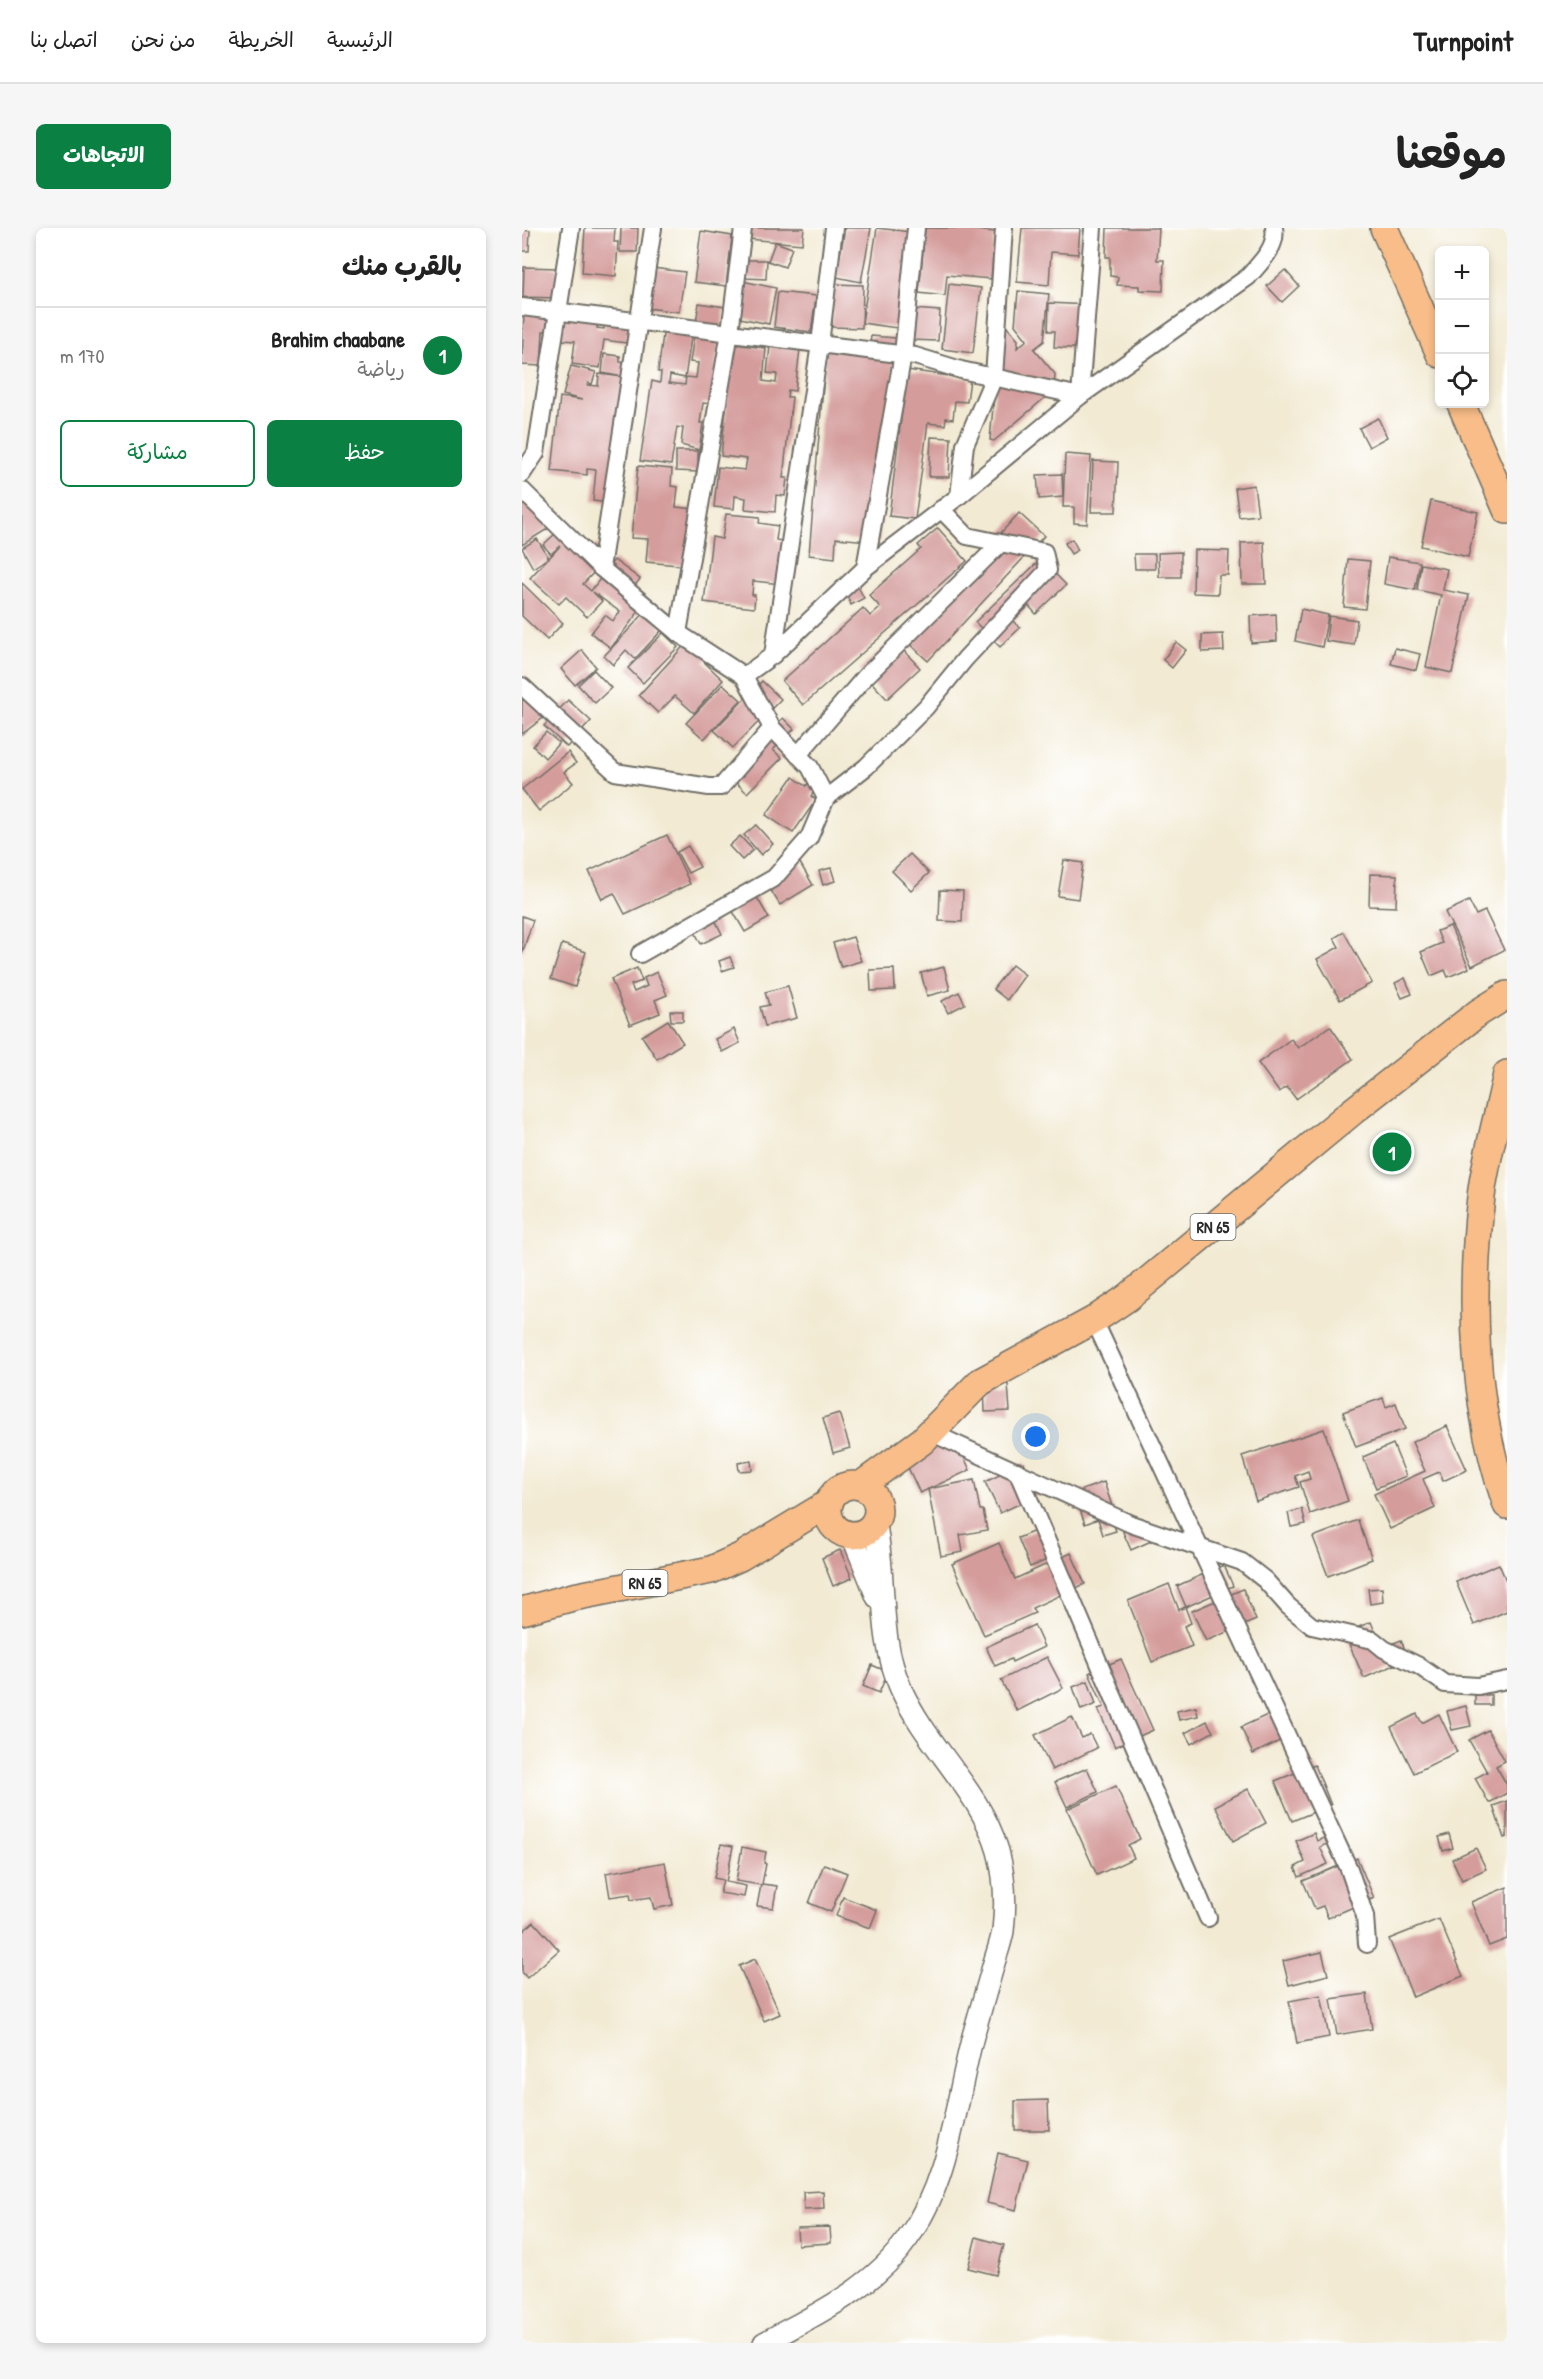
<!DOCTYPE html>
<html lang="ar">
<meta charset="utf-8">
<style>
:root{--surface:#fff;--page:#f6f6f6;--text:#222;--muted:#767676;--line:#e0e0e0;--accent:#0b8043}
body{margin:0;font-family:"Patrick Hand","Playpen Sans Arabic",sans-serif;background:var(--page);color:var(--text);direction:rtl}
.controls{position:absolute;right:18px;top:18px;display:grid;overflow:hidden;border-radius:9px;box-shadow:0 3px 9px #0003}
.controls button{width:54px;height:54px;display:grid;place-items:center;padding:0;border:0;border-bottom:2px solid var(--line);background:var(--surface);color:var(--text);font:30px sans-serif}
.you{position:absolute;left:514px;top:1209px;width:21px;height:21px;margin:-15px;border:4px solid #fff;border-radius:50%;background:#1a73e8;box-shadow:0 0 0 9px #1a73e833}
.badge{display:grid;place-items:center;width:39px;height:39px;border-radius:50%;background:var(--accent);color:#fff;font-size:20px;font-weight:700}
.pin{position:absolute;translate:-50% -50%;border:3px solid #fff;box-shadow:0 2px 6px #0006}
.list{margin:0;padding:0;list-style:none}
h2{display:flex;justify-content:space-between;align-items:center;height:78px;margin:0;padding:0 24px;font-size:26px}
h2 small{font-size:20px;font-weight:400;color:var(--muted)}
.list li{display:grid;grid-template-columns:39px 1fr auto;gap:18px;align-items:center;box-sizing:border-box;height:96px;padding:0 24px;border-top:2px solid var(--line)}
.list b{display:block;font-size:22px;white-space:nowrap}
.list p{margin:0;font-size:20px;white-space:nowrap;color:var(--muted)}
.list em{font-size:20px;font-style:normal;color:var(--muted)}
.actions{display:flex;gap:12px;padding:18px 24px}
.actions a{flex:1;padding:14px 0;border:2px solid var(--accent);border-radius:9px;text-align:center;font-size:21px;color:var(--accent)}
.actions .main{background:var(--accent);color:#fff}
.icon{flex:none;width:33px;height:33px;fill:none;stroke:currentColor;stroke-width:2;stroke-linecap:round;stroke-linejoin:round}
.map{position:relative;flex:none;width:985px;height:2115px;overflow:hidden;direction:ltr;border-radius:9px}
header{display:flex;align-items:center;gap:36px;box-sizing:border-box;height:84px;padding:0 30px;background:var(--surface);border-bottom:2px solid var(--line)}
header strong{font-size:28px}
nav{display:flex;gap:33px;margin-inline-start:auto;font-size:21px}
.intro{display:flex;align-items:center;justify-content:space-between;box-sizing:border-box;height:144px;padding:0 36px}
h1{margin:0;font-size:42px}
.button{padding:15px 27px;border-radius:9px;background:var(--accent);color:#fff;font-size:21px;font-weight:700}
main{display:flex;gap:36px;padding:0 36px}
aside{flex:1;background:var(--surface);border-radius:9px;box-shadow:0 3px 9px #0003}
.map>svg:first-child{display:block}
</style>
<header>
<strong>Turnpoint</strong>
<nav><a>الرئيسية</a><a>الخريطة</a><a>من نحن</a><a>اتصل بنا</a></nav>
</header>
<div class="intro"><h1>موقعنا</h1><a class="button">الاتجاهات</a></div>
<main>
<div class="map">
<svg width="985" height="2115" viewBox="0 0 985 2115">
<rect width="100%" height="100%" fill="#fff"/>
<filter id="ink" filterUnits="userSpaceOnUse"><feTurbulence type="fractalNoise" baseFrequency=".0167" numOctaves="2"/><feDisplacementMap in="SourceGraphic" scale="12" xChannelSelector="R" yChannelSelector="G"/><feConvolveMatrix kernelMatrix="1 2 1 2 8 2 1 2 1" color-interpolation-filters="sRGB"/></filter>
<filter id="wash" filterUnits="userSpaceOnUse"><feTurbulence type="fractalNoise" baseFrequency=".008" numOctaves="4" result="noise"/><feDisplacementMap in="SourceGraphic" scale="24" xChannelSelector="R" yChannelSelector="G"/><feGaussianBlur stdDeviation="1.35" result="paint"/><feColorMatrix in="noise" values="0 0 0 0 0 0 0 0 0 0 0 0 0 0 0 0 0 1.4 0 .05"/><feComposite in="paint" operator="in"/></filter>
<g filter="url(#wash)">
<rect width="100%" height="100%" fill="#f2ead3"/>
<g id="blocks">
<!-- building -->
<g fill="#d49c9b">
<polygon points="63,0 93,0 92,14 96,14 94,48 60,45"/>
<polygon points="99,0 116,0 115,24 98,24"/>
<polygon points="227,0 282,0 280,16 226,11"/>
<polygon points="323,0 349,0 339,54 314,49"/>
<polygon points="355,0 389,4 375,100 340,95"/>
<polygon points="403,0 436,0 473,4 469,51 425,47 423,68 397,65"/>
<polygon points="500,0 558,0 556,26 529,24 527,57 495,54"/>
<polygon points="585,0 637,0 635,32 642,32 641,63 617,62 617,58 595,57 596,49 588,48 588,29 584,29"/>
<polygon points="0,2 8,3 7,23 0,23"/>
<polygon points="179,3 210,8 204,58 172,54"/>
<polygon points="253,14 270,20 263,39 246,33"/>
<polygon points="223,32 245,32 244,51 223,50"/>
<polygon points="2,39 35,40 34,70 1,69"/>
<polygon points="130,40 163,44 157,84 125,80"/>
<polygon points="763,42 777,58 760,74 745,58"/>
<polygon points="220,53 254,60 247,96 213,89"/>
<polygon points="311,56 341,57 340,100 310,99"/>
<polygon points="427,56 459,60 451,125 420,121"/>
<polygon points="496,63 527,66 522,113 512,121 533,146 532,162 472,213 468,212 479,92 496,112 495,120 505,112 493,97"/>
<polygon points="256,64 294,68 289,104 252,99"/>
<polygon points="177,75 203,79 194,135 197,177 181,175 178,195 181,195 177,222 159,217 161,200 155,199 149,237 118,233 130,153 138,155 139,144 136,144 142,99 170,103 163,150 148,147 147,155 163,157 164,149 174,150 176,135 168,134"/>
<polygon points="527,75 566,77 564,121 532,119 533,103 526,103"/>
<polygon points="390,81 418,83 416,113 388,112"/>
<polygon points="2,85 26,87 25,103 21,103 19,138 0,137"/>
<polygon points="42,87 76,92 75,100 82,101 83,93 107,97 104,115 82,112 78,140 50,136 53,113 39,112"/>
<polygon points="349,108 374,110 357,314 314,310 313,330 287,327 304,123 348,116"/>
<polygon points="211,116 244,120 241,153 254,155 255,146 245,145 248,118 278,121 273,163 266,162 265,169 270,169 261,250 265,250 263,268 254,267 253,284 223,281 224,270 213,268 212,281 192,279 196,239 223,242 225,231 199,228"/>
<polygon points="82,126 98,128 98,134 106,135 114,150 109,197 97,195 105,207 98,276 71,273 74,242 65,241 65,247 30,243 38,169 60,172 41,167 49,138 74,144 70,156 66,155 65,157 76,158 77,146 101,149 80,145"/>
<polygon points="385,142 448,151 445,174 433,173 431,191 424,190 423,197 406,195 393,291 367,288"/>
<polygon points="856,190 865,209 847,219 837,200"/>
<polygon points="409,209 429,210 427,249 407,249"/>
<polygon points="154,223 176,223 176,244 154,243"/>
<polygon points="543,226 569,228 565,296 552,295 552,279 541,279"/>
<polygon points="571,233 596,234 594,284 569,284"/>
<polygon points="116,238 150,241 149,258 156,259 154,279 173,281 167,338 124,334 126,311 109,310"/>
<polygon points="540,246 541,269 517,271 515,247"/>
<polygon points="732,257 736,287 717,289 713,260"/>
<polygon points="0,258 27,300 0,317"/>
<polygon points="909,273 956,284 946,329 899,318"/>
<polygon points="497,285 522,308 406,433 382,411"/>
<polygon points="204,286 238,289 237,295 256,298 254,312 265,314 260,356 231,353 230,367 233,367 232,380 182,374 190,309 200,311"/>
<polygon points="416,300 445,333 281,477 260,453 341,380 348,388 358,379 347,367 399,321 396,317"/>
<polygon points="34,305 61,331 75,316 88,327 61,356 69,363 92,332 118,351 103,371 118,382 89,420 69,405 83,387 91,393 98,384 71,364 80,373 65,389 44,369 37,376 8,350 26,330 11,340 0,320 15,311 27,330 38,318 29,326 21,317"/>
<polygon points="550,311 556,322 549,326 543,315"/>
<polygon points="742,314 744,356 720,356 719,315"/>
<polygon points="672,322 707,323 706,347 697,347 696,366 671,365"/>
<polygon points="659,324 659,349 637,349 636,325"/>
<polygon points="612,326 633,326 633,341 613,341"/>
<polygon points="866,329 898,334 893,362 862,356"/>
<polygon points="519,331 544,357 514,386 507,378 491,393 498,400 478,419 453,394"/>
<polygon points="826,331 848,333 843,381 822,379"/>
<polygon points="899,336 925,341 921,362 947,367 930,445 904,439 919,367 895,362"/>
<polygon points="0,355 41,395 25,412 0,388"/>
<polygon points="334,355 342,370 329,377 322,361"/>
<polygon points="129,378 140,402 113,431 104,422 91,437 82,428"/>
<polygon points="779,381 806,387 800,419 773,413"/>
<polygon points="754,386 755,413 729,415 728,388"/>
<polygon points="807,388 835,392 832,417 804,413"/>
<polygon points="141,405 156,419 121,455 106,440"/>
<polygon points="701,406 702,423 680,424 680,407"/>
<polygon points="371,411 398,440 365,471 338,442"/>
<polygon points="167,412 186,429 182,434 201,452 172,485 153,468 136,485 117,467"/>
<polygon points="654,414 664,422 650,440 641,432"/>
<polygon points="873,420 898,426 894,442 869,436"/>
<polygon points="60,422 74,439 53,457 39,441"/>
<polygon points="72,442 89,460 73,475 56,457"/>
<polygon points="240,453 259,471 211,520 192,502"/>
<polygon points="201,456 219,472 182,511 164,495"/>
<polygon points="12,463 29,484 0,506 0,473"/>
<polygon points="46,472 69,493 45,519 22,498"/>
<polygon points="261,490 272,501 251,522 260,530 225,565 205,546"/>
<polygon points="24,504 37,515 23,530 11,518"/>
<polygon points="46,524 54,535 42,544 51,555 17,583 0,561"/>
<polygon points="294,544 302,549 289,568 294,572 271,605 244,587 271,549 284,558"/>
<polygon points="234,597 251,616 239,627 222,607"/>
<polygon points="145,607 168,656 103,686 92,665 80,671 67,643"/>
<polygon points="218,608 231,622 220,632 207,618"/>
<polygon points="166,618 178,639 166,645 155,624"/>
<polygon points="388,626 407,645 389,662 370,643"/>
<polygon points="275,630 291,657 258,677 241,650"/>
<polygon points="542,632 561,635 556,671 536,668"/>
<polygon points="309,640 313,653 301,657 297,643"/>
<polygon points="848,646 875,647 874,679 847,678"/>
<polygon points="227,656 247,690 223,704 203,670"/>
<polygon points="418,662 441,663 440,694 417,693"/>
<polygon points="947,673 954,687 963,683 982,722 950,738 923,684"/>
<polygon points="189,684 200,706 179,716 168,694"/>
<polygon points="0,688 11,692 0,726"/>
<polygon points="928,698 947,740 926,749 923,742 909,748 899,724 920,715 915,703"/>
<polygon points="822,704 850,755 818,772 795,731 817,719 812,710"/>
<polygon points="331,709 339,733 319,739 311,715"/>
<polygon points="40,716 64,724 53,759 29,751"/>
<polygon points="208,729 212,739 200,743 197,733"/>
<polygon points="490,737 503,747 485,772 471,761"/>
<polygon points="422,739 428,762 405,768 399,745"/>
<polygon points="115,740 120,753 109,757 112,764 125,758 122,750 135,744 145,767 133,772 138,785 108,797 89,751"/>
<polygon points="372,741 373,762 349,763 348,742"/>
<polygon points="883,750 890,766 880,770 873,755"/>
<polygon points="266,758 275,790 243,798 238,779 247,777 243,764"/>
<polygon points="437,764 443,776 426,785 420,773"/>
<polygon points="148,783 161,783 161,793 149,793"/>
<polygon points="146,792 161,815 135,831 120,808"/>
<polygon points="808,798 831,831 774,871 765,859 757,864 736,835 769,811 776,820"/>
<polygon points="212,801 218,815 200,824 193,811"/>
<polygon points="486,1156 488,1183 463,1184 462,1157"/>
<polygon points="861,1170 864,1179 874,1175 883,1201 834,1219 821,1184"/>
<polygon points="317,1185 328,1220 311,1225 301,1190"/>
<polygon points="925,1198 945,1242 921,1253 917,1244 901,1251 913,1280 868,1301 852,1266 903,1243 890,1214"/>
<polygon points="802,1201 826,1273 788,1286 778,1254 788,1251 786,1243 773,1248 777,1259 734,1273 720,1228"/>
<polygon points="432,1208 448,1242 398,1265 382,1231"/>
<polygon points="871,1216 884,1248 854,1260 841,1229"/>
<polygon points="229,1233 230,1242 217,1243 216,1235"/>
<polygon points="502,1235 516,1267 478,1285 463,1254"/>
<polygon points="452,1252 458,1282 461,1282 465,1302 438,1307 441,1324 419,1328 406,1261"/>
<polygon points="582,1254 592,1284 587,1285 594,1303 581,1307 576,1291 563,1296 552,1265"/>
<polygon points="780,1281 784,1296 769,1299 766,1285"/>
<polygon points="836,1292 850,1331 806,1348 791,1309"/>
<polygon points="621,1295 629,1313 609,1322 601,1304"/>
<polygon points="520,1300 532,1329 508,1339 496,1310"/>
<polygon points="477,1315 493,1351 549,1325 563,1356 510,1380 513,1385 462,1407 430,1336"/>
<polygon points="318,1322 330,1350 311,1358 300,1330"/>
<polygon points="977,1336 985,1355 985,1383 952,1397 934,1354"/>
<polygon points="702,1337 711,1358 664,1379 655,1358"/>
<polygon points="647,1356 657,1382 663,1379 669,1395 662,1398 670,1418 630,1434 606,1373"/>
<polygon points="860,1360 861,1374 848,1376 846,1361"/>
<polygon points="721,1361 734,1392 684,1413 670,1383"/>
<polygon points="849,1394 860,1420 879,1412 887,1431 842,1450 822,1405"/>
<polygon points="512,1397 522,1419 490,1434 489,1431 473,1438 464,1419"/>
<polygon points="525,1429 541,1460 495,1483 479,1452"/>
<polygon points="599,1431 631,1502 593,1519 576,1481 582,1479 567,1445"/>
<polygon points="350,1437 366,1444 357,1465 341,1458"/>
<polygon points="566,1453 574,1476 559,1482 551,1459"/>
<rect x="953" y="1467" width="16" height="10"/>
<polygon points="944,1478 949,1498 930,1502 925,1483"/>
<polygon points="674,1479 676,1488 657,1492 655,1483"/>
<polygon points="756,1482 768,1508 731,1526 719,1499"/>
<polygon points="895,1486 900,1495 917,1486 935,1524 892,1545 869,1499"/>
<polygon points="550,1489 560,1510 568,1506 575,1520 530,1542 513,1507"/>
<polygon points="685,1493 691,1504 669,1516 663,1505"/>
<polygon points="966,1502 983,1533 974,1538 985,1557 985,1565 967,1575 953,1550 965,1544 947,1512"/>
<polygon points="793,1537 809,1577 770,1593 753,1553"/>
<polygon points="565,1540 576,1564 545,1579 533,1554"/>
<polygon points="594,1558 618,1611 606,1617 612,1630 575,1647 545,1581"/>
<polygon points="726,1561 744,1595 711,1613 693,1578"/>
<polygon points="985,1573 985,1609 982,1610 971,1578"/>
<polygon points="792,1605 795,1613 804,1609 807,1615 798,1619 806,1636 777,1649 773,1639 783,1634 774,1613"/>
<polygon points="927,1606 931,1620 921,1623 917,1609"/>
<polygon points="199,1616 211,1618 204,1654 224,1658 222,1669 198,1665 201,1652 192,1650"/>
<polygon points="220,1619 244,1624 242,1635 244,1636 240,1656 255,1658 251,1680 235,1678 239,1657 214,1653"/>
<polygon points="954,1620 964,1641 940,1652 930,1631"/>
<polygon points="835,1630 852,1670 806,1690 801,1678 793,1681 781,1653"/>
<polygon points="143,1634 151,1677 132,1681 129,1669 109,1672 108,1666 88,1669 84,1645"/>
<polygon points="302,1636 325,1645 309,1684 287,1675"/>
<polygon points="985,1659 985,1711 967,1718 949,1674"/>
<polygon points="321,1669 355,1682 348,1700 314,1688"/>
<polygon points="917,1691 941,1748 891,1769 867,1711"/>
<polygon points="12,1694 37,1722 5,1750 0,1744 0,1704"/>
<polygon points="800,1724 806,1747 767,1757 761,1733"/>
<polygon points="233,1731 258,1786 242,1793 217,1738"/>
<polygon points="845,1766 850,1801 815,1807 809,1771"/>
<polygon points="799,1767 807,1809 775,1815 767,1773"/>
<polygon points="526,1872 527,1902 493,1902 493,1873"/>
<polygon points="476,1925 506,1932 494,1982 465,1975"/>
<polygon points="301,1963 302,1981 282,1982 281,1964"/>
<polygon points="308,1999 309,2015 276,2017 275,2000"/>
<polygon points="454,2009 482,2017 474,2047 446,2040"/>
</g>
</g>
</g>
<g filter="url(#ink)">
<use href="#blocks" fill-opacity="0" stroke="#716e66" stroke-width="1.5"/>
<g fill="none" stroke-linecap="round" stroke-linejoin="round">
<!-- minor casing -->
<g stroke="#716e66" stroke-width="20">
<g id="minor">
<polyline points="0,79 393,128 439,142 558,168 571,0"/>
<polyline points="0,246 14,225 49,0"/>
<path d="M 0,262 L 79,340 L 156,405 L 222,448 L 251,427 L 343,340 L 437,268 L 558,168 L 726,49 C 737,36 756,19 752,0"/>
<polyline points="437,268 443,217 472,149 482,0"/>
<polyline points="79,340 131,0"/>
<polyline points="343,340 381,126 394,0"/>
<polyline points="156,405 208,104 221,0"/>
<polyline points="251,427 298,116 312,0"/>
<polyline points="222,448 250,500"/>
<polyline points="0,458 93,544 187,559 199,559 250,500 288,539 304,570 287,610 252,650 118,726"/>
<polyline points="276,527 343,449 478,316"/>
<polyline points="304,570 344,539 404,479 443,431 526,342 522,324 445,308 419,281"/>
<polyline points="572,1092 827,1641 843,1688 845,1716"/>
<polyline points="408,1204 609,1296 720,1334 743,1352 766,1378 790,1398 851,1412 862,1421 897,1438 923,1456 956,1458 985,1452"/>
<polyline points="495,1243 686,1690"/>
</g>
</g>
<!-- tertiary casing -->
<g stroke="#716e66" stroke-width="24">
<g id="tertiary">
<polyline points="330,1307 355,1369"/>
<path d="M 242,2115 C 294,2086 351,2061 386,2010 C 428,1951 433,1876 451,1808 C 458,1784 465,1760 472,1735 C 475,1725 479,1714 481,1703 C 484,1677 483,1649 476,1623 C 458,1562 405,1519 379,1461 C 355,1408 365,1348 353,1293"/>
</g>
</g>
<!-- primary casing -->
<g stroke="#716e66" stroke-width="30">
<g id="primary">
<polyline points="862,0 918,126"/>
<polyline points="939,176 985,282"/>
<path d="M 985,846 C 978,879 969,911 963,944 C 957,972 956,1001 954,1030 C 950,1114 957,1198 985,1277"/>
<circle cx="331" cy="1282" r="25"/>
<polyline points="338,1258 400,1213 458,1154 572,1092 605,1070 831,883 956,785 985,767"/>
<polyline points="0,1383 51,1369 189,1342 218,1329 307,1275"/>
</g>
</g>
<!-- minor -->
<use href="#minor" stroke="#fff" stroke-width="16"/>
<!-- tertiary -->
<use href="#tertiary" stroke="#fff" stroke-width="21"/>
<!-- primary -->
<use href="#primary" stroke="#f8bd88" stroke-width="27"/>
</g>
</g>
<g text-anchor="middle" stroke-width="4.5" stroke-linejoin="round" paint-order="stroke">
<!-- shield labels -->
<g fill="#fff" stroke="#6b6b6b" stroke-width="1.5">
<rect x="668.5" y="986" width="45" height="26" rx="4.5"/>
<rect x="100.5" y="1342" width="45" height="26" rx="4.5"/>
</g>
<g font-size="16" font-weight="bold" fill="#2b2b2b">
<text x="691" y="1005">RN 65</text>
<text x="123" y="1361">RN 65</text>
</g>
</g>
</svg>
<div class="controls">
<button>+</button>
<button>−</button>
<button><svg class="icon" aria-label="locate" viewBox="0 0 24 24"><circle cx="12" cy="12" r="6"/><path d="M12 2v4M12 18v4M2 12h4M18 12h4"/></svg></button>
</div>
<div class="you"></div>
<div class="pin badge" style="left:870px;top:924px">1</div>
</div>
<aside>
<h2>بالقرب منك<small></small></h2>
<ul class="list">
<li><span class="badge">1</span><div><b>Brahim chaabane</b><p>رياضة</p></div><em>170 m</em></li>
</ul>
<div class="actions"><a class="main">حفظ</a><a>مشاركة</a></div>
</aside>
</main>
